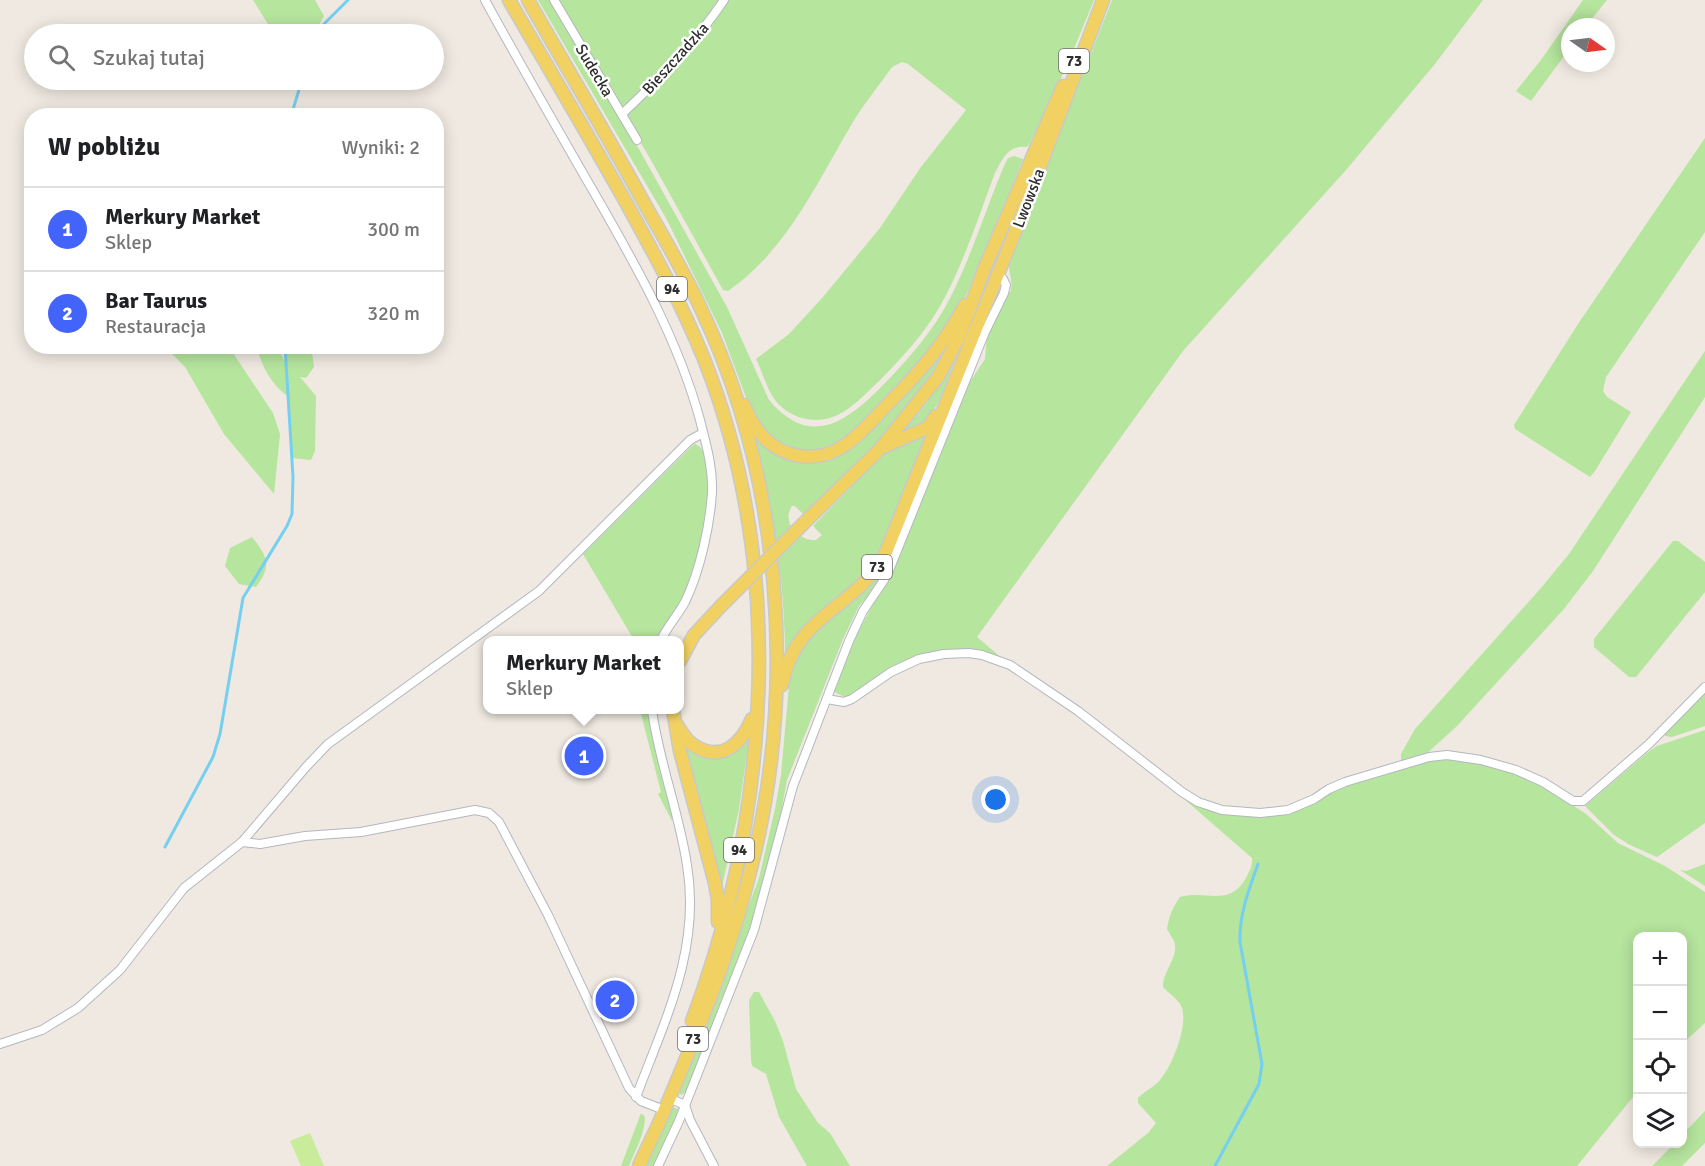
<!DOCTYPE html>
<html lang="pl">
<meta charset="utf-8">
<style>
:root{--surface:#fff;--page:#f2f2f2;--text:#202124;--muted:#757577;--line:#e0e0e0;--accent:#4264fb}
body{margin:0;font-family:Signika,sans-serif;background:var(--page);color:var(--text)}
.controls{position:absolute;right:18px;bottom:18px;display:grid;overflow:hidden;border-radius:12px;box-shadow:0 3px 15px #0003}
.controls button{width:54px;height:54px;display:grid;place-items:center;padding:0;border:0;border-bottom:2px solid var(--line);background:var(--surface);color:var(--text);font:30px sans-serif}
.compass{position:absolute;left:1561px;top:18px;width:54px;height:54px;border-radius:50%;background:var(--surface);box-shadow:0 3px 15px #0003;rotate:104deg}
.you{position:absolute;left:996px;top:800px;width:21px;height:21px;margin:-15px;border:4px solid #fff;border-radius:50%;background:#1a73e8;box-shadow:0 0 0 9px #1a73e833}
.badge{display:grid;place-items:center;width:39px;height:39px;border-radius:50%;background:var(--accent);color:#fff;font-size:20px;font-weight:700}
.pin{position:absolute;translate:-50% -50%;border:3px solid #fff;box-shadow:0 2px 6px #0006}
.popup{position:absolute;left:483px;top:636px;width:201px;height:78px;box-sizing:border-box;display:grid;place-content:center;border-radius:12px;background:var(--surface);filter:drop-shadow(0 2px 4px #0005);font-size:20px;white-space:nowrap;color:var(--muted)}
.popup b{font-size:22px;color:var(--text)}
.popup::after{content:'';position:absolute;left:50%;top:100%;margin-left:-12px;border:12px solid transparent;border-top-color:var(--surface)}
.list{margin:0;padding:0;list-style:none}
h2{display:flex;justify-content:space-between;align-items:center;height:78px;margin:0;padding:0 24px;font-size:26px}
h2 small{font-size:20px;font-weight:400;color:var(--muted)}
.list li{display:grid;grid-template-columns:39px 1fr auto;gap:18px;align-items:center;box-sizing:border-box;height:84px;padding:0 24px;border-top:2px solid var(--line)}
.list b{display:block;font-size:22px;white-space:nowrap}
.list p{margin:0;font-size:20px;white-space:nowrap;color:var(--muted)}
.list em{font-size:20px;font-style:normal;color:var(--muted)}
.icon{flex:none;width:33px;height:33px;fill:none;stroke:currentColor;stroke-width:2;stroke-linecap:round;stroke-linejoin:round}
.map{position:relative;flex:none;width:1705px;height:1166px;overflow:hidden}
.search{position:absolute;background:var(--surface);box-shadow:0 3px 15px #0003;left:24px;top:24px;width:420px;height:66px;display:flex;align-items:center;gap:15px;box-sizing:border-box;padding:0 21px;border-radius:33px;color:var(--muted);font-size:22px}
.panel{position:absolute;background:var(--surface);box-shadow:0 3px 15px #0003;left:24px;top:108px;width:420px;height:246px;border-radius:24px}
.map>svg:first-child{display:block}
</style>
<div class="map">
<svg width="1705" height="1166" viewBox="0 0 1705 1166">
<rect width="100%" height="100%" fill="#efe9e1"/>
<!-- green -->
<g fill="#b6e59e">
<polygon points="253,0 315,0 324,16 314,34 274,34"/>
<path d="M 538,0 L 551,0 L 615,106 L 727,307 L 769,400 C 813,452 851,418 887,381 C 910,357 932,332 948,302 C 971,258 985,211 1004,166 L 1008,158 L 1014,156 L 1023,159 L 974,278 L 961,306 L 932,350 L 855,433 L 838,444 L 821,451 L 804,452 L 787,448 L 772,439 L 759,425 L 748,403 L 722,333 L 666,218 Z"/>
<path d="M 557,0 L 1094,0 L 1069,61 L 1029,145 L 1027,147 C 1008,145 1003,158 995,173 C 978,218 963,266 939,308 C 923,335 901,359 879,381 C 856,403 836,427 802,418 C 791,415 779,407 773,397 C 766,386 762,371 756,359 L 789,334 L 823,297 L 880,228 L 921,167 L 966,110 L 908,64 L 902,62 L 892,67 C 878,87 862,106 850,127 C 816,185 785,252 728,291 L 723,290 L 652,162 Z"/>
<path d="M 1112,0 L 1483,0 L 1435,64 L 1346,170 L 1183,351 L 977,637 L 1004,660 L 943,652 L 869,684 L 847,698 L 834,692 L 856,636 L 882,588 L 926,491 L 927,479 L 963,392 L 985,359 L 987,334 L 1011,290 C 1013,280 1008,271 1009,262 Z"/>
<polygon points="1583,0 1607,0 1585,27 1570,27 1570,48 1531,101 1516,91 1541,60"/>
<polygon points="1705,138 1705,232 1606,377 1603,391 1607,397 1631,412 1595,471 1590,477 1515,429 1514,425 1578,324"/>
<polygon points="998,288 1000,293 888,567 872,592 859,606 843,639 787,780 779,824 753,922 688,1091 681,1095 678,1091 759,878 775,809 781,775 789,685 796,656 812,633 857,596 879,574"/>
<path d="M 959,323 L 941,366 L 884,436 L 804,515 L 795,506 L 792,506 C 781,522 798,541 816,540 L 822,535 L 813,526 L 882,456 L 892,448 L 929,432 L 880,556 L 850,590 L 812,619 L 785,655 C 785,580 772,508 755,435 L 766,446 L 833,457 Z"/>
<polygon points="165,347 229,347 273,413 280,434 274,494 224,434 185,367"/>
<path d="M 257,347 L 277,347 L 286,363 L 285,347 L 307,347 L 312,352 L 314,367 L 306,378 L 300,377 L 316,396 L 315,451 L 311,460 L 292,458 L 288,396 C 272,386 261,365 257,347 Z"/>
<polygon points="1705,351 1705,397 1593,571 1564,609 1456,727 1424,756 1401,763 1401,754 1415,729 1541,588 1569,554"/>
<path d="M 952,363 L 954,363 C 944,387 935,428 904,430 L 927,403 Z"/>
<path d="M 694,444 C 725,451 698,559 691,580 C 684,602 667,619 657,640 L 634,640 L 583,554 Z"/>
<path d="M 252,537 C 268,557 272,566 256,587 L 239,584 L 225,566 L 230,548 Z"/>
<polygon points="1673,541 1678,541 1705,562 1705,592 1636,677 1629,677 1594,647 1594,639"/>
<polygon points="1705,691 1705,726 1672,737 1665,736 1665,731"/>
<polygon points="640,710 647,710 655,747 672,812 672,821 658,794 661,792"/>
<polygon points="1705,730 1705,823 1657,857 1630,845 1614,835 1585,806 1647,753 1657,746"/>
<path d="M 749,740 L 739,809 L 721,891 L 682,743 C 707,750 729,763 749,740 Z"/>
<path d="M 1443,758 L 1468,760 L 1495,766 L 1538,782 L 1586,814 L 1618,843 L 1665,866 L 1705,892 L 1705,1023 L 1683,1043 L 1682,936 L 1638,936 L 1637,1092 L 1577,1166 L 1107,1166 L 1148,1133 L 1156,1123 L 1138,1103 L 1138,1098 C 1145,1091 1154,1087 1160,1080 C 1172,1066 1188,1027 1182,1008 C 1179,999 1169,994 1163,987 C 1162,972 1180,956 1174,941 C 1172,937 1169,933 1167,929 C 1169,916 1173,907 1180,897 C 1206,889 1230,909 1247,876 C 1250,870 1253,865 1252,858 L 1168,785 L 1199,806 L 1216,812 L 1250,815 L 1283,814 L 1306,806 L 1339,787 Z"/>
<polygon points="1705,864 1705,886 1680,870 1686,871"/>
<polygon points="754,992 759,992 775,1021 783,1041 796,1089 818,1123 830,1133 850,1166 807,1166 779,1117 766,1074 752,1066 751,1060 749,1000"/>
<polygon points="671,1107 679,1109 678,1117 668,1134 655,1166 647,1166"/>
<polygon points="1705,1111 1705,1143 1682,1166 1652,1166 1674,1144 1682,1144 1683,1134"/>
<path d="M 641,1113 L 645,1117 C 645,1134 635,1150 629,1166 L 621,1166 Z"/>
</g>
<!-- pitch -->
<polygon fill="#c9ec9a" points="310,1133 324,1166 301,1166 290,1141"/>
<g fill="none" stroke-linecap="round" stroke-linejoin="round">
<!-- stream -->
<g stroke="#75cff0" stroke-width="3">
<polyline points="316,34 323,25 348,0"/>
<polyline points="291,116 302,80"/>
<polyline points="165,847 213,757 220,734 243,598 287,526 292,514 293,477 285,346"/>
<path d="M 1215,1166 L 1259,1084 L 1262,1064 L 1240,942 C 1239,914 1249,890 1258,864"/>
</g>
<!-- street casing -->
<g stroke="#b4b7c1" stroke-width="10">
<g id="street">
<path d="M 485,0 C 515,55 546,109 577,163 C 624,245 675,328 700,420 C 706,444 713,467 712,492 C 710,526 700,571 685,602 C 678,615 667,627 661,640"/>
<polyline points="554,0 637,140"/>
<path d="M 622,114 C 659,79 696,42 724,0"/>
<polyline points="827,699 844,702 852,699 891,672 919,659 944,654 969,653 982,655 1010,665 1078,711 1182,792 1198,802 1222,810 1260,813 1288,810 1314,799 1329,789 1345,782 1429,757 1447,755 1481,760 1516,770 1543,782 1573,801 1583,801 1649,744 1705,687"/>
<polyline points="242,842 260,844 305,836 361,832 475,810 489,813 499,822 548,915 629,1088 641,1101 659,1108"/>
<polyline points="0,1044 42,1030 78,1008 120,970 184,888 242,842 306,767 328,744 539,591 690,440 703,433"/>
<path d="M 636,1097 C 665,1020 701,949 687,865 C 679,812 659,762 652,710"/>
<polyline points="669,1098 685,1105 690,1120 714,1166"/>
<polyline points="658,1166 679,1121 754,930 793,786 849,641 863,611 884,580 890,568 985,332 1004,293 1006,285 1003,279 997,273"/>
</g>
</g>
<!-- primary casing -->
<g stroke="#c9c9c9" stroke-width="15">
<g id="primary">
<path d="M 509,0 C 549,69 590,138 629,208 C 656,257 683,307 704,359 C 787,568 770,813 692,1021"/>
<path d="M 528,0 C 566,67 606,133 643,201 C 663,237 685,273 702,311 C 782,481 797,687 751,868 C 731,951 698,1031 665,1109 C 657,1129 647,1147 639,1166"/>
<path d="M 744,405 C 748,415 753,425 760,433 C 780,458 815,464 842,447 C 860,436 874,418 889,403 C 919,373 945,343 965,305"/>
<polyline points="885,446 927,428 936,416"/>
<polyline points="804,523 880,449 938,377 960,335 985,267 1063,86"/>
<polyline points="680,661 694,635 720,607"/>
<path d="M 782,685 C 796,611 856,611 886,552 L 1019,222 L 1103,0"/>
<polyline points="673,710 680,751 715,883 718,900 718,922"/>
<path d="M 677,725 C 681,731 686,740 692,744 C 720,764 741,745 752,719"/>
</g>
</g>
<!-- street -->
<use href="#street" stroke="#fff" stroke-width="8"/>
<!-- primary -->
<use href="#primary" stroke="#f2d163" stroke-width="12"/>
<!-- primary-bridge casing -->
<g stroke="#c9c9c9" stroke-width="15" stroke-linecap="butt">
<polyline id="primary-bridge" points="720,607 804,523"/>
</g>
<!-- primary-bridge -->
<use href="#primary-bridge" stroke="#f2d163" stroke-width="12"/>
</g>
<g text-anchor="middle" stroke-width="5" stroke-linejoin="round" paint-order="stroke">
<!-- shield labels -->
<g fill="#fff" stroke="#6d6d6d" stroke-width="1.5">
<rect x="1059" y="49" width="30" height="24" rx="4.5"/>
<rect x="657" y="277" width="30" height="24" rx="4.5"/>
<rect x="862" y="555" width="30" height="24" rx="4.5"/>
<rect x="724" y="838" width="30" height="24" rx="4.5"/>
<rect x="678" y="1027" width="30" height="24" rx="4.5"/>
</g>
<g font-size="15" font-weight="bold" fill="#2e2e2e">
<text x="1074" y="66">73</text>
<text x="672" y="294">94</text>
<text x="877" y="572">73</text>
<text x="739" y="855">94</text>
<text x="693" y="1044">73</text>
</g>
<!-- street labels -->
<g font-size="16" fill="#2e2e2e" stroke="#fff">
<text transform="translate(675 58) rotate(-48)" y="6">Bieszczadzka</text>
<text transform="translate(595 70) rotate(59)" y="6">Sudecka</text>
<text transform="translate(1028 198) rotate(-69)" y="6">Lwowska</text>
</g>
</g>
</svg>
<div class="controls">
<button>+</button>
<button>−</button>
<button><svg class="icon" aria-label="locate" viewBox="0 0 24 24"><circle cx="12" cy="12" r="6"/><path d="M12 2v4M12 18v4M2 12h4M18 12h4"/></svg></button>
<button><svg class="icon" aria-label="layers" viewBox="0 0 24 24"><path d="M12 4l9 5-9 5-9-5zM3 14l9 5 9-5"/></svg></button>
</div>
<svg class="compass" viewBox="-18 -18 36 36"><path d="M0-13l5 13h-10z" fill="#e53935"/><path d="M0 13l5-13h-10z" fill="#757577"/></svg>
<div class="you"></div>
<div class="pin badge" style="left:584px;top:756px">1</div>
<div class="popup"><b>Merkury Market</b>Sklep</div>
<div class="pin badge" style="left:615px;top:1000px">2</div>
<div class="search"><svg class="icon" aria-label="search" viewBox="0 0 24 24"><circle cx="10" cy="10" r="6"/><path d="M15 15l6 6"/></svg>Szukaj tutaj</div>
<section class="panel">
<h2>W pobliżu<small>Wyniki: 2</small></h2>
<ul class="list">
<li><span class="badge">1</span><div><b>Merkury Market</b><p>Sklep</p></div><em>300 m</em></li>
<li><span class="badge">2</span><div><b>Bar Taurus</b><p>Restauracja</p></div><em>320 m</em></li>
</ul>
</section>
</div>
